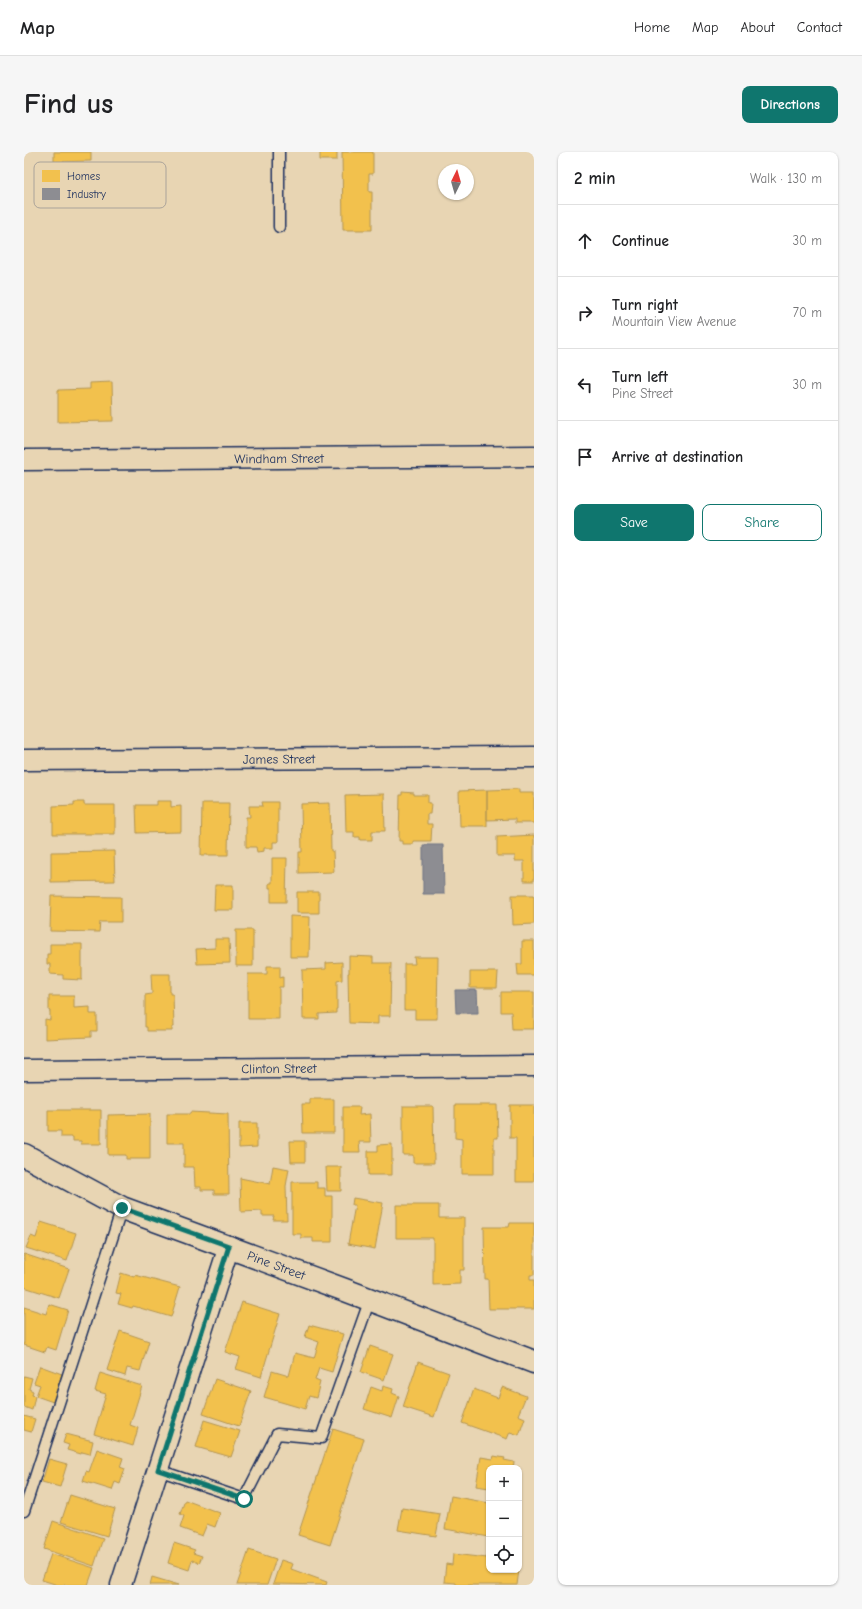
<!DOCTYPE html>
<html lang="en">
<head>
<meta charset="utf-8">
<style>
	body { margin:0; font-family:"Comic Neue",sans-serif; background:#f6f6f6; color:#202124 }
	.controls { position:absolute; right:12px; bottom:12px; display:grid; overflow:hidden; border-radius:8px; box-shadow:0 1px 3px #0004 }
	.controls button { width:36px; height:36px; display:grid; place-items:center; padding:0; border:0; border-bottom:1px solid #e0e0e0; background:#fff; color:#202124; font:20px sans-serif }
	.compass { position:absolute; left:414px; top:12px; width:36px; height:36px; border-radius:50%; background:#fff; box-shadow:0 1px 3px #0004; rotate:5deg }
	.stop { position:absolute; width:12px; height:12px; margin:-9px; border:3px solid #0f766e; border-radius:50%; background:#fff }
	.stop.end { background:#0f766e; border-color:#fff; box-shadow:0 1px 4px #0008 }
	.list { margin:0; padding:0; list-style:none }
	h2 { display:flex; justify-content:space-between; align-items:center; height:52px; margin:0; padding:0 16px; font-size:17px }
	h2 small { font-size:13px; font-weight:400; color:#757577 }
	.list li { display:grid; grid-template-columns:26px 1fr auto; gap:12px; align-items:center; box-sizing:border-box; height:72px; padding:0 16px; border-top:1px solid #e0e0e0 }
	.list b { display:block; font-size:15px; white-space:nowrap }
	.list p { margin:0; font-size:13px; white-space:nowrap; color:#757577 }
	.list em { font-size:13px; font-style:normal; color:#757577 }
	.actions { display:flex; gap:8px; padding:12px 16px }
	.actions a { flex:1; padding:9px 0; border:1px solid #0f766e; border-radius:8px; text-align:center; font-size:14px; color:#0f766e }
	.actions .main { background:#0f766e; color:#fff }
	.icon { flex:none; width:22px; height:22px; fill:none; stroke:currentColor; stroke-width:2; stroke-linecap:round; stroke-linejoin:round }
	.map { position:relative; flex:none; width:510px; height:1433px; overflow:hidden; border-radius:8px }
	header { display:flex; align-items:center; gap:24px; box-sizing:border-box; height:56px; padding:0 20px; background:#fff; border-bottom:1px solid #e0e0e0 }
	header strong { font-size:19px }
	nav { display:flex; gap:22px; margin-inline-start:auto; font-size:14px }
	.intro { display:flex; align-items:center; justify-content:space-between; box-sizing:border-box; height:96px; padding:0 24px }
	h1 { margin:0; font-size:28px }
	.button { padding:10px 18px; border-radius:8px; background:#0f766e; color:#fff; font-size:14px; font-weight:700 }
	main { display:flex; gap:24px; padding:0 24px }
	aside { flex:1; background:#fff; border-radius:8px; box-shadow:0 1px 3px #0004 }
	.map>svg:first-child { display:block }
	.homes { fill:#f2c14e; stroke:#b29553 }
	.industry { fill:#8d8d92; stroke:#6b7182 }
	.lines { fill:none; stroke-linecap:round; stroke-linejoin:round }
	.lane-casing { stroke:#1b2f5e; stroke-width:13 }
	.street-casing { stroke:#1b2f5e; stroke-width:23 }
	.secondary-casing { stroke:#1b2f5e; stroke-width:25 }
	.lane { stroke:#e8d5b3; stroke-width:10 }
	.street { stroke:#e8d5b3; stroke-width:20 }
	.secondary { stroke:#e8d5b3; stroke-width:22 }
	.route { stroke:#0f766e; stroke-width:5 }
	.labels { text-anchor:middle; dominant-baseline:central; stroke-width:4; stroke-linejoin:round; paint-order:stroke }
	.street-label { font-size:13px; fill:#1b2f5e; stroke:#e8d5b3 }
	.key { fill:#e8d5b3; stroke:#aaa39a; stroke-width:1 }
	.key-label { font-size:11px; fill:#1b2f5e }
</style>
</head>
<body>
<header>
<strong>Map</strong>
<nav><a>Home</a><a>Map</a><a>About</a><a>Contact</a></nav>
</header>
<div class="intro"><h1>Find us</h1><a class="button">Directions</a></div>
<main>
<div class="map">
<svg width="510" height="1433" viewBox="0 0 510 1433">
	<rect width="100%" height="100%" fill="#e8d5b3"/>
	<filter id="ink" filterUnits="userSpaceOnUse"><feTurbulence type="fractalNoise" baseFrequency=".025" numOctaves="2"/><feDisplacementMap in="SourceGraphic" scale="8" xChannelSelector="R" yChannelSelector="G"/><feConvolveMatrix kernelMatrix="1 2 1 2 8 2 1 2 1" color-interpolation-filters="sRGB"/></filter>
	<g filter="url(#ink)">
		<path class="homes" d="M30,0h37v9l-37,1z
			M296,0h17v8h-17z
			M318,0h31v22h-4v18h3v38h-29z
			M88,230l1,39 -55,1v-32l32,-1v-6z
			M495,637v4h15v30h-19v-4l-28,1v-30z
			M463,638v36h-27l-1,-35z
			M378,640l12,1v2h14v8h3l-1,11h-3v10h5l-1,17h-18v3h-11v-3h-3l1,-46h2z
			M360,642l1,37h-13v9h-12v-3h-6v-5h-8l-1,-37z
			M133,649h14v6l10,-1v26l-44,1 -1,-28h21z
			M50,650h10v3h31v29h-62v-28l21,-1z
			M238,650h16v40h-5v6h-9v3l-7,1 -1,-5h-10v-30h4l-1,-11h14z
			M178,651h27l-1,52h-27z
			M306,651l1,48h2l1,21 -35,1v-21h3l-1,-48z
			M510,683v46h-10v-20h-9v-5h-18v-19z
			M90,699l1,30 -64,1v-30z
			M248,706h15l-1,44h-15v-14h-2v-5h3z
			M191,733h18v25h-19z
			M273,740h22v21h-22z
			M488,743h22v29l-21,1z
			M27,744l70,1v25h-21l-1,10 -49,-1z
			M266,764l20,1 -1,40h-19z
			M212,778h17v36h-17z
			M191,787h14l1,24 -33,1 -1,-15 19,-1z
			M498,789h12v34h-16l-1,-11h5z
			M26,792h32v36l-19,-1v-4l-13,-1v-10h-3v-10h3z
			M325,804l24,1v6h18l-1,53h-12v8l-29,-1 -1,-50h1z
			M390,805h24l-1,62h-22v-9h-11v-46h11z
			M318,810v18l-5,1v28h-1v4l-17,1v5h-16l-1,-49 24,-1v-6z
			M243,814h13v12l3,-1v10h-4v32h-31v-45h19z
			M446,820h28l-1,16h-27z
			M127,822h19v20h3l1,33h-2v4h-25v-4h-2v-32l7,-1z
			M477,840h33v37h-22l-1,-17h-10z
			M25,844h25v12l16,-1v7h7v17h-6v6l-46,2v-20l5,1v-9h-1z
			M286,947h24v34h-31l-1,-29h8z
			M431,953h42l1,33h-4v36h-32v-35l-7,-1z
			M486,953h24v77h-18v-44h-6z
			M379,954h30l1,57h-21v-8h-10z
			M319,955h17l-1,8 11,-1 1,28h-12l1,10h-17z
			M24,958h53v34h-20v-3h-8v-4h-12v-6h-13z
			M166,960l38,2 1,80h-15v-4h-13v-3h-6l-1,-20h-10v-24h-17v-29h23z
			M126,962v45h-24v-4h-18v-40z
			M215,971h18v24l-18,1z
			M266,989h15v21h-14z
			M368,992v31h-24v-24h10v-6z
			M249,1014l16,3 -3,17 1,34h-14l1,-4h-12v-5l-21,1 -1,-34 30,6z
			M302,1015h15v24h-14z
			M268,1030h25v6h8v8h7v46h-19v-4h-12v-4h-9z
			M329,1046l30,5 -8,46 -27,-5 7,-39h-3z
			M372,1053h43v13h25v52h-4v14l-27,1v-47h-37z
			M17,1070l35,11 -9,28 -41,-13 5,-12 5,2z
			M486,1071h24v52h-4v5h4v29h-45l-1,-30h-3l-1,-52h25z
			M0,1102l45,15 -10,29 -35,-11z
			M97,1121l13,4 1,-2 45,12 -9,30 -38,-11 -1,2 -14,-4 3,-10 -5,-1z
			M218,1150l38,12 -19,63 -25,-8 4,-12 -15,-5z
			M25,1152l19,6 -12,40 -9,-3 -2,5 -21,-7v-38l22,7z
			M285,1173l34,9 -11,38 -13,-4 -4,12 5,2 -4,16 -7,-2 -4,13 -41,-12 8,-26 17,5 6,-23 19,5 5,-16 -14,-5z
			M96,1179l29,10 -9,30 -13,-3 -2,8 -18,-6z
			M346,1194l23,8 -9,26 -23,-8z
			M394,1210l31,11 -15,44 -31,-10z
			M16,1214l22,8 -9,28 -17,-6 4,-11 -6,-2z
			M76,1221l42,13 -12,39 8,3 -5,18 -39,-12 12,-40 -11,-3z
			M0,1224l8,2 -3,11 4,2 -1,4 3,1 -3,14 -8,-3z
			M191,1227l36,12 -12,35 -36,-12z
			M359,1234l10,3 -1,4 7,3 -7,22 -28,-9 7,-22 11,4z
			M478,1235l24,9 -8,19 7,3 -6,17 -9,-3 -3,7 -45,-16 12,-34 24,9z
			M0,1264l11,3 -4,13 -7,-2z
			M180,1268l36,11 -9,26 -35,-10z
			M309,1277l31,10 -34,106 -32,-10z
			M42,1282l27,7 -3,13 -8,-2 -1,2 -14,-4 2,-5 -6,-2z
			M73,1297l26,9 -3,9 5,2 -5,15 -5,-2 -3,8 -29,-9 3,-10 3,1z
			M470,1304l11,2 -1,2 10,2 -1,6h-24v20l-13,-2 5,-29 12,2z
			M25,1307l18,5 -7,23 -18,-5z
			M46,1343l45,14 -8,27 -46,-14z
			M427,1344l38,7v34l-44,-8z
			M161,1348l35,13 -5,14 -8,-3 -5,12 -22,-8 4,-12 -4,-2z
			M378,1356l38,6 -4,22 -38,-6z
			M29,1369l50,17 -9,28 -50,-17z
			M150,1391l21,7 -2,3 9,3 -3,7 -7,-3 -3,10 -21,-7z
			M225,1398l27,9 -9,26h-30z
			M27,1402l43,14 -6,17h-30l-16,-5z
			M429,1402l34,4v-3h2v15h30l-2,15h-61v-2l-12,-1 2,-18 6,1z
			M257,1408l12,4 -2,5 36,13 -1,3 -53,-1z
			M128,1425l27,8h-29z"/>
		<path class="industry" d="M399,693h20l1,49h-21z
			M431,838h22l1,23h-22z"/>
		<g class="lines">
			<defs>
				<path id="lane" d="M255,0v75
					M134,1318l86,29 33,-65 44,4 49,-139
					M0,1359l98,-303"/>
				<g id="street">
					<path id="s1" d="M0,308l510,-4"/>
					<path id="s2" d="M0,608l510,-3"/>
					<path id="s3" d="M0,918l510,-4"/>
					<path d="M97,1433l108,-339"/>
				</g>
				<g id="secondary">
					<path id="s4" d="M0,1003l98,53 223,82 189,72"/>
				</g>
			</defs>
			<use href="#lane" class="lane-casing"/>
			<use href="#street" class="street-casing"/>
			<use href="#secondary" class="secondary-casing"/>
			<use href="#lane" class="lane"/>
			<use href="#street" class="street"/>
			<use href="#secondary" class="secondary"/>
		</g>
	</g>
	<g class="lines" filter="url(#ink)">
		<path class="route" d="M98,1056l107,38 -71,224 86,29"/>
	</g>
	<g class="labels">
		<g class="street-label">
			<text stroke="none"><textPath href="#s1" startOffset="255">Windham Street</textPath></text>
			<text stroke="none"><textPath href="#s2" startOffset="255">James Street</textPath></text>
			<text stroke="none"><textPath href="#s3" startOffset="255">Clinton Street</textPath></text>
			<text stroke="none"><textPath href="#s4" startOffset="276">Pine Street</textPath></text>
		</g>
	</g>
	<rect x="10" y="10" width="132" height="46" rx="6" class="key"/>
	<rect x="18" y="18" width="18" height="12" fill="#f2c14e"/>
	<rect x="18" y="36" width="18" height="12" fill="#8d8d92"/>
	<g class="key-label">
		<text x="43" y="28">Homes</text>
		<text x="43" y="46">Industry</text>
	</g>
</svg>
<div class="controls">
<button>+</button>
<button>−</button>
<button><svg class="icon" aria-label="locate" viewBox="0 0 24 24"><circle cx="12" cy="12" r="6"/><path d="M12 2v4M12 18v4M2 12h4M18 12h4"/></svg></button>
</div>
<svg class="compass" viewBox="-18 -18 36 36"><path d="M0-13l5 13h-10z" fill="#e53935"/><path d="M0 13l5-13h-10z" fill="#757577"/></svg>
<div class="stop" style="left:220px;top:1347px"></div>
<div class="stop end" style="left:98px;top:1056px"></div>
</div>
<aside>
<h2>2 min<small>Walk · 130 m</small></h2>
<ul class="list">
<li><svg class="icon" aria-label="ahead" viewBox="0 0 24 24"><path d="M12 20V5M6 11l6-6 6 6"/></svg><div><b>Continue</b></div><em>30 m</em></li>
<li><svg class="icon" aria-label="right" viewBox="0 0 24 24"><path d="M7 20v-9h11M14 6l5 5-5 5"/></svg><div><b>Turn right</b><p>Mountain View Avenue</p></div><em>70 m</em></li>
<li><svg class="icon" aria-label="left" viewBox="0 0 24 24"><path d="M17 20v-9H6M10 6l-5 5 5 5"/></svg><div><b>Turn left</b><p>Pine Street</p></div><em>30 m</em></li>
<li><svg class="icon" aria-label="arrive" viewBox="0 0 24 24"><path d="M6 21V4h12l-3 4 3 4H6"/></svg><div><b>Arrive at destination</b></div></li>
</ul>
<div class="actions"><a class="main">Save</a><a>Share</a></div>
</aside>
</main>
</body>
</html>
